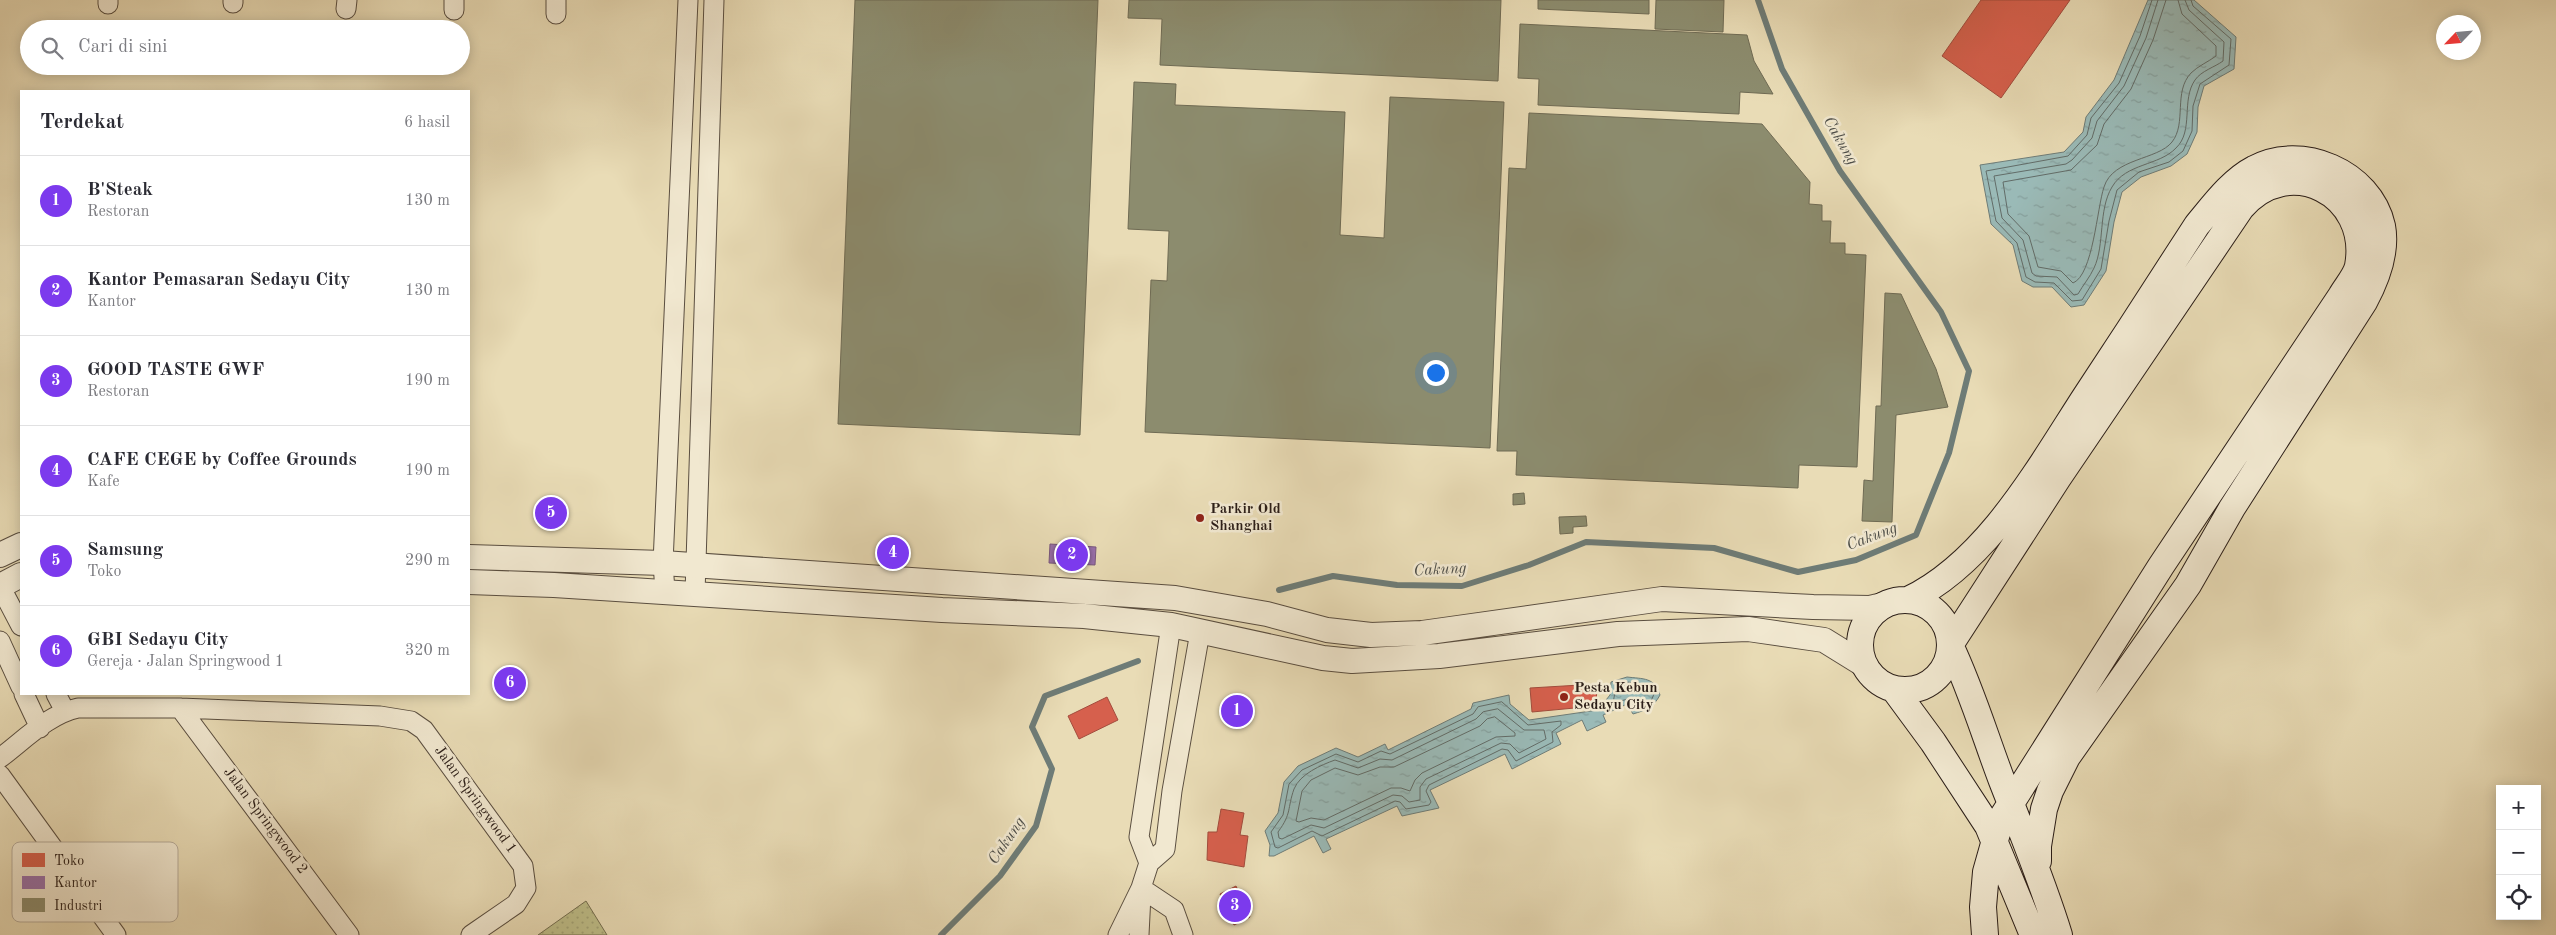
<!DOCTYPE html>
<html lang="id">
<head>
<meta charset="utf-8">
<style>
	body { margin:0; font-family:"Old Standard TT",serif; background:#f2f2f3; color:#2b2b33 }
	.controls { position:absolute; right:15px; bottom:15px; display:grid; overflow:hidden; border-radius:0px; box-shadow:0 2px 12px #0003 }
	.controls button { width:45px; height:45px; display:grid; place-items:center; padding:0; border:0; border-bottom:1px solid #e1e1e2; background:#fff; color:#2b2b33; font:25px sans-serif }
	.compass { position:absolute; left:2436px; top:15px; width:45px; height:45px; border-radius:50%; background:#fff; box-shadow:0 2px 12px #0003; rotate:244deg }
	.you { position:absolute; left:1435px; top:372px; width:18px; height:18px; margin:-12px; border:4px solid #fff; border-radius:50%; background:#1a73e8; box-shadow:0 0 0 8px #1a73e833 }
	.badge { display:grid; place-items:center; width:32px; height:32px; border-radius:50%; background:#7c3aed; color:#fff; font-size:16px; font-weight:700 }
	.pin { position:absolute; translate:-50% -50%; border:2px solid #fff; box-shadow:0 1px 5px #0006 }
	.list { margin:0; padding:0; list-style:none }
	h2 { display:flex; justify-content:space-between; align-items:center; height:65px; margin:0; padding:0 20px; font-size:21px }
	h2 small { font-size:16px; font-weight:400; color:#7c7c81 }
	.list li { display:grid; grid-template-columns:32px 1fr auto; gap:15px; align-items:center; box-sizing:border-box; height:90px; padding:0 20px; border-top:1px solid #e1e1e2 }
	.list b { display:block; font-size:19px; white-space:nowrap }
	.list p { margin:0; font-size:16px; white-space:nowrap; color:#7c7c81 }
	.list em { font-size:16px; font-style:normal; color:#7c7c81 }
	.icon { flex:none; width:28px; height:28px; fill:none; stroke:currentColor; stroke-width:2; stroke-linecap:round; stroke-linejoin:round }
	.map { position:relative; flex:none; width:2556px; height:935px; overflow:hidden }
	.search { position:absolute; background:#fff; box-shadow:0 2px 12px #0003; left:20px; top:20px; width:450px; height:55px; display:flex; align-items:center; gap:12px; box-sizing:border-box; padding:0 18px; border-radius:28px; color:#7c7c81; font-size:19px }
	.panel { position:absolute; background:#fff; box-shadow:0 2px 12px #0003; left:20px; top:90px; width:450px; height:605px; border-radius:0px }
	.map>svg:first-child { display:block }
	.park { fill:url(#park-dots); stroke:#746e50 }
	.water { fill:url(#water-ripples); stroke:#6e7c77 }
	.shops { fill:#d6604d; stroke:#a34c3d }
	.offices { fill:#9970ab; stroke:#78577f }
	.industry { fill:#8c8c6e; stroke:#6f6b54 }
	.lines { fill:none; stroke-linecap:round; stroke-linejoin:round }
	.shore { stroke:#626c68; stroke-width:1 }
	.stream { stroke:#6e7c77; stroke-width:6 }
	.minor-casing { stroke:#5a4e40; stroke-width:21 }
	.tertiary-casing { stroke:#5a4e40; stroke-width:26 }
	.secondary-casing { stroke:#2b1e18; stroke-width:28 }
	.minor { stroke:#f1e8d0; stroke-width:19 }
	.tertiary { stroke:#f1e8d0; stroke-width:24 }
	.secondary { stroke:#f1e8d0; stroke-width:26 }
	.poi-dot { fill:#8f2418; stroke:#f1e8d0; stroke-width:2 }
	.labels { text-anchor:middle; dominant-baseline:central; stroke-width:5; stroke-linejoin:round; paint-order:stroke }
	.poi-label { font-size:15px; font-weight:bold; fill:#2b1e18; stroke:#f1e8d0; text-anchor:start }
	.street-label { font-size:15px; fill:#2b1e18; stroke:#f1e8d0 }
	.water-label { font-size:16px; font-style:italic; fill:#4c4d48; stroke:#f1e8d0 }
	.key { fill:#f1e8d0; stroke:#b6ab99; stroke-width:1 }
	.key-label { font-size:14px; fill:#2b1e18 }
</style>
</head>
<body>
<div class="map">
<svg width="2556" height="935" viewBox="0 0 2556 935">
	<defs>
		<pattern id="park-dots" width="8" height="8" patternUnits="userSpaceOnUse" patternTransform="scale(1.25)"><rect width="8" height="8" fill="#bebe89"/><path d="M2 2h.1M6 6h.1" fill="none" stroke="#a3a376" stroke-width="1.8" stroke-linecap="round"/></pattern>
		<pattern id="water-ripples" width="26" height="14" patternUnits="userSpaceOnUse" patternTransform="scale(1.25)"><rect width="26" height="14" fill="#9abab7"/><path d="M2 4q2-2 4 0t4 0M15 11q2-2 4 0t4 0" fill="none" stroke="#859f9d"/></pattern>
	</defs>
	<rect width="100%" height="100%" fill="#e9dcb6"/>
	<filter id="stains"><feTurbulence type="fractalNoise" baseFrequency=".004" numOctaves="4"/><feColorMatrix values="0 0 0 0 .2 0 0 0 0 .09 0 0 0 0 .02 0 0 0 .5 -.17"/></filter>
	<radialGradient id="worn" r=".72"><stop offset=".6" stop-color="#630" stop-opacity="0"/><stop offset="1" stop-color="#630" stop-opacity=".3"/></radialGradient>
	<path class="park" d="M586,901l21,34h-69z"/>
	<path class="water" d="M2148,0h46l42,37 -2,32 -30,17 -6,21 -1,25 -10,22 -16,12 -30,11 -19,15 -8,30 -8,49 -22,34 -13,2 -19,-20h-19l-11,-6 -9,-36 -22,-21 -11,-59 84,-13 19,-20 3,-15 28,-37z
		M1627,677c16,2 28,0 33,18 -7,13 -14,15 -27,19l-6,-10 -24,11 3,7 -19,9 -5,-11 -26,13 5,11 -49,25 -7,-15 -75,36 9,18 -37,8 -5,-10 -71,33 5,10 -8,4 -9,-17 -40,20h-5l1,-11 -5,-14 13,-18 6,-31 14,-16 38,-18 22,9 27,-13 3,6 83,-41 2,-6 36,-8 1,9 19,16 69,-10 12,-15 1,-13z"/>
	<path class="shops" d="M1981,0h89l-69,98 -59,-42z
		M1597,684l-1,22 -64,6 -2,-24z
		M1107,697l11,23 -39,19 -11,-23z
		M1221,809l23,4 -4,22 8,1 -4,31 -37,-7 1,-28h9z
		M1236,886l14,31 -16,8 -14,-31z"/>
	<path class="offices" d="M1050,544l46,3 -1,18 -46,-2z"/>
	<path class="industry" d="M855,0h243l-18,435 -242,-11z
		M1129,0h372l-3,81 -338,-16 2,-46 -34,-1z
		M1538,0h111v14l-111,-5z
		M1656,0h68l-1,32 -68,-3z
		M1520,24l227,11 7,26 19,33 -33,-2 -1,22 -201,-9 1,-26 -21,-1z
		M1134,82l42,2 -1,21 170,7 -5,123 44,3 6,-141 114,5 -14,346 -345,-16 6,-152 16,1 2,-50 -41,-2z
		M1529,113l233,11 48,58 -1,22 13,1v16h9l-1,22h15v11l21,1 -9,212 -58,-2 -1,23 -282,-13 1,-24h-20l12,-283 17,1z
		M1885,293l16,1 35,75 12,38 -52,8 -4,107 -30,-1 2,-41 9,1 3,-75h5z
		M1524,493l1,11 -12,1v-11z
		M1586,516l1,10 -14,1v6l-13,1 -1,-17z"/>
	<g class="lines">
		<path class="shore" d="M2152,0l-12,36 -21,47 -28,35 -4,17 -19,21 -82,15 10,50 21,22 9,34 9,5 19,1 18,18 10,-1 19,-31 8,-48 8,-31 22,-18 30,-10 14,-11 9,-20 1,-25 7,-22 29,-19 2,-26 -38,-33 -2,-6
			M2158,0l-12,38 -22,48 -27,35 -5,17 -20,22 -6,4 -72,12 8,42 21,22 9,33 4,3 21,1 17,18 4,-1c5,-9 12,-17 16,-26 11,-23 4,-58 18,-81 14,-24 47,-21 64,-39 18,-17 5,-48 19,-68 6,-9 20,-13 28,-19l1,-19 -35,-32 -4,-10
			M2166,0l-13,40 -22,49 -27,35 -7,21 -26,25 -68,12 5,32 21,22 9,31 23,4 12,12c20,-8 24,-75 31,-96 9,-29 54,-27 68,-45 15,-19 1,-50 19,-69 7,-7 17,-11 25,-17v-10l-34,-32 -4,-14
			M1627,682l21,3 6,9 -3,7 -14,6 -9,-8 -15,4 3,-16z
			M1502,702l26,23 33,-4v4l-9,7 1,10 -37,19 -8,-11 -6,-1 -73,36 -3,6 5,11 -2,3 -23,4 -6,-7 -5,-1 -73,35 -10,-5 -34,17 -3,-1 -4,-15 12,-17 6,-31 13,-14 34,-16 22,8 23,-11 9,3 83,-40 5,-7z
			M1498,709l26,21h20l2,9 -27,14 -9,-9 -9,-1 -75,36 -6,8v13l-11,2 -7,-6 -9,-1 -69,33 -13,-3 -29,14 -3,-1 -1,-6c14,-19 9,-23 16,-43 6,-15 27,-24 41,-29l23,8 22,-9 12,1 84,-41 7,-7z
			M1495,717l20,16v3l-19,1 -74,36 -7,7 -5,11 -9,-3h-10l-67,32 -13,-2 -12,4 -3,-1 6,-30 9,-11 24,-12 23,7 22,-8h14l86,-41 7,-7z"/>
		<path class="stream" d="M1279,590l54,-14 64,9 65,1 67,-21 57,-23 128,6 84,24 58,-12 60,-25 33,-82 20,-82 -28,-59 -101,-141 -58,-102 -24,-69
			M941,935l59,-59 36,-50 16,-57 -20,-42 13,-31 93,-35"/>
		<defs>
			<path id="minor" d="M233,3v-3
				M108,4v-4
				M346,9l1,-9
				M454,10v-10
				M556,14v-14
				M0,586l21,40
				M665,591l-2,-28 25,-563
				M695,593l19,-593
				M0,641l21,46
				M24,694l16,34
				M56,694l9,17
				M180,708l169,227
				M0,758c24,-18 49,-44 78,-50h102l200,8 31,5 13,9 99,136 3,22 -10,16 -45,31
				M0,775l116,160
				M1149,863l-10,-26 32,-212
				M1141,888l33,22 9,25
				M1118,935l23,-47 8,-25 16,-14 7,-58 28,-159
				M1139,935l2,-40"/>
			<path id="tertiary" d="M0,555l21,-10
				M469,557l194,6 512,35 92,16 60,16 44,5 51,-2 240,-34 151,8 57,1 17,-4
				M469,582l85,3 388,25 142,6 87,9 152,33 29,3 87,-5 179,-22 130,-5 76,11 42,26
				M0,586l21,-11"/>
			<path id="secondary" d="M1908,600c80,-38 132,-134 179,-206 37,-56 74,-113 110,-169 16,-19 34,-44 57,-56 47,-26 116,3 128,57 5,26 -6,54 -18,76l-132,206 -44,77 -121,172 -17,34 -6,18 -6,37v15
				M1860 645a45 45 0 1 1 90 0a45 45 0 1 1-90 0Z
				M1894,689l39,53 55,84 45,109
				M1985,935l-2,-28 3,-35 15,-53 160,-253 180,-270c5,-9 15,-20 17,-30 13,-73 -70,-114 -117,-58l-183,270 -108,167c21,44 35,91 52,136 20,51 41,102 57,154"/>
		</defs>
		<use href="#minor" class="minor-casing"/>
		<use href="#tertiary" class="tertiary-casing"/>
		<use href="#secondary" class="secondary-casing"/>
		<use href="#minor" class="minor"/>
		<use href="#tertiary" class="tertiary"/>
		<use href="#secondary" class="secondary"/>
	</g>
	<g class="poi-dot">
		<circle cx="1200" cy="518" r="5"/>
		<circle cx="1564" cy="697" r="5"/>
	</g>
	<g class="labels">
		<g class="poi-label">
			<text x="1210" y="509">Parkir Old<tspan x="1210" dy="17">Shanghai</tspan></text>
			<text x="1574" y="688">Pesta Kebun<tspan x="1574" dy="17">Sedayu City</tspan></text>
		</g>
		<g class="street-label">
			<text transform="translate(475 800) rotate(54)">Jalan Springwood 1</text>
			<text transform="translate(265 821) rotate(53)">Jalan Springwood 2</text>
		</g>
		<g class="water-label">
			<text transform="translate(1840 141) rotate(60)">Cakung</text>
			<text transform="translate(1872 537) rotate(-21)">Cakung</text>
			<text transform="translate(1440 570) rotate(-3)">Cakung</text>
			<text transform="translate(1007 841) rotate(-56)">Cakung</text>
		</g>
	</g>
	<rect x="12" y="842" width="166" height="80" rx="8" class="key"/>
	<rect x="22" y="853" width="23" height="14" fill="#d6604d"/>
	<rect x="22" y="876" width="23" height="13" fill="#9970ab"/>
	<rect x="22" y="898" width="23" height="14" fill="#8c8c6e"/>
	<g class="key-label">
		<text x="54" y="865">Toko</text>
		<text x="54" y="887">Kantor</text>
		<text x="54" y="910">Industri</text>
	</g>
	<rect width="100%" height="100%" filter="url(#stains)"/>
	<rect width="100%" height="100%" fill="url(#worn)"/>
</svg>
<div class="controls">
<button>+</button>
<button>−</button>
<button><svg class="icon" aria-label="locate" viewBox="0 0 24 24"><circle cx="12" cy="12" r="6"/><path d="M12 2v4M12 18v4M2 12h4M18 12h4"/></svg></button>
</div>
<svg class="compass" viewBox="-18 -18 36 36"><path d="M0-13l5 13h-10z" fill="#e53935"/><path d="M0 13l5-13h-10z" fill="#7c7c81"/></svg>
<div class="you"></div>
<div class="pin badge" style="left:1237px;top:711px">1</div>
<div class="pin badge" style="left:1072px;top:555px">2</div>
<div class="pin badge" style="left:1235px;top:906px">3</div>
<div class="pin badge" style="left:893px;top:553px">4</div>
<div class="pin badge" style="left:551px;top:513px">5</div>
<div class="pin badge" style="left:510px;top:683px">6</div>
<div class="search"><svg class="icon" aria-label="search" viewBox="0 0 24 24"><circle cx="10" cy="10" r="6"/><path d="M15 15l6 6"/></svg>Cari di sini</div>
<section class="panel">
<h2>Terdekat<small>6 hasil</small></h2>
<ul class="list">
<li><span class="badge">1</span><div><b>B'Steak</b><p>Restoran</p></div><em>130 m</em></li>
<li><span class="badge">2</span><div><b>Kantor Pemasaran Sedayu City</b><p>Kantor</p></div><em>130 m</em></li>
<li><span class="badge">3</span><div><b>GOOD TASTE GWF</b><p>Restoran</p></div><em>190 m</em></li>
<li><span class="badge">4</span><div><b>CAFE CEGE by Coffee Grounds</b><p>Kafe</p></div><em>190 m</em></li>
<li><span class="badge">5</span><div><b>Samsung</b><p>Toko</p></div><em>290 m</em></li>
<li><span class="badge">6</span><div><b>GBI Sedayu City</b><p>Gereja · Jalan Springwood 1</p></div><em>320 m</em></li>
</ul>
</section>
</div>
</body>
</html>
